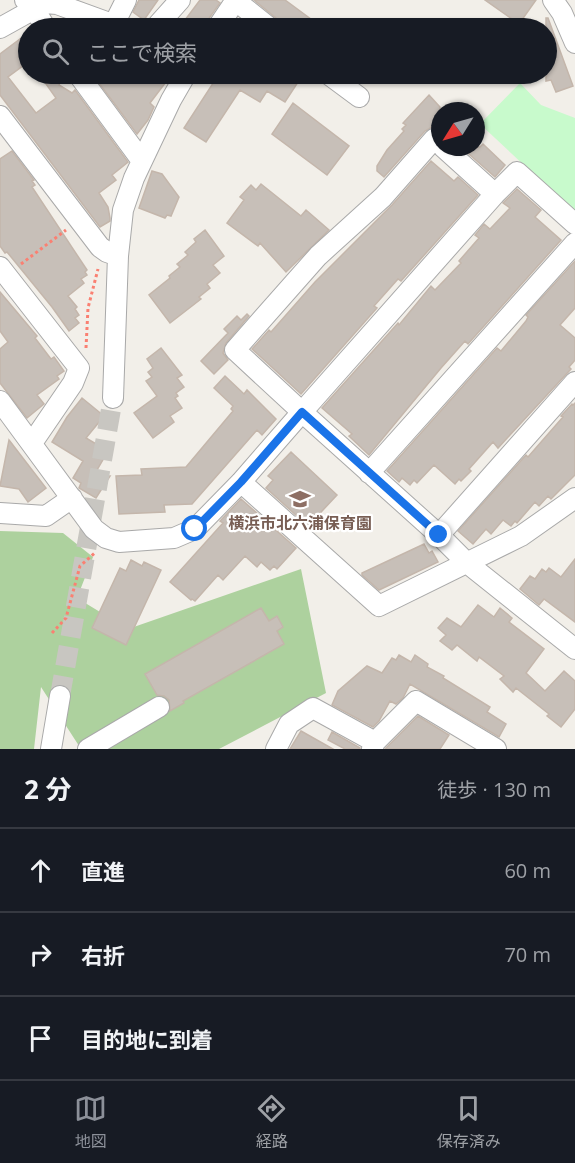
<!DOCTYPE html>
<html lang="ja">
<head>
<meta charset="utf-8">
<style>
	body { margin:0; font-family:"Open Sans","Noto Sans JP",sans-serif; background:#242831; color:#f1f3f6 }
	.compass { position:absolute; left:431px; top:102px; width:54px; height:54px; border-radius:50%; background:#171b24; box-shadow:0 2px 4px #0004; rotate:233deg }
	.stop { position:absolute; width:18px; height:18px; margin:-14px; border:4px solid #1a73e8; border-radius:50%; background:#fff }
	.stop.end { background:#1a73e8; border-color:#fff; box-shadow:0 2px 6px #0008 }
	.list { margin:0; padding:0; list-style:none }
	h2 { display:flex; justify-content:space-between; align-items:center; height:78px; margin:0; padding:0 24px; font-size:26px }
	h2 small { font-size:20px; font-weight:400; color:#9ea1a6 }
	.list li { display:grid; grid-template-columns:39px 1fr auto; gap:18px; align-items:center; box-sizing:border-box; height:84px; padding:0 24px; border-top:2px solid #363941 }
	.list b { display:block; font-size:22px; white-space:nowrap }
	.list em { font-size:20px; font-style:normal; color:#9ea1a6 }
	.icon { flex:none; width:33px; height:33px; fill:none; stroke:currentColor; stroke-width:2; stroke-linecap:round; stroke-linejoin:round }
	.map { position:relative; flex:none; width:575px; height:749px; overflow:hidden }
	.search { position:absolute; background:#171b24; box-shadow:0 2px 4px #0004; left:18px; right:18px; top:18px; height:66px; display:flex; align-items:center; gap:15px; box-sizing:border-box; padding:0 21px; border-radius:33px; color:#9ea1a6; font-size:22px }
	.sheet { height:330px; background:#171b24 }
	nav { display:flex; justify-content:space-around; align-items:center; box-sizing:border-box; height:84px; border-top:2px solid #363941; background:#171b24; font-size:16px; color:#9ea1a6 }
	nav a { display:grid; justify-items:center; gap:3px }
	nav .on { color:#8c9099 }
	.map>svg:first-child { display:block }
	.forest { fill:#add19e }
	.park { fill:#c8facc }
	.building { fill:#c7bfb8; stroke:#c4b6ab; stroke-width:1.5 }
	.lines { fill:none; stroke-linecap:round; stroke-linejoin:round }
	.minor-tunnel { stroke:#c8c6c1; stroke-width:20; stroke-dasharray:20 10; stroke-linecap:butt }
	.minor-casing { stroke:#a9a9a9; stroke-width:22 }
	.path { stroke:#fa8072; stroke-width:3; stroke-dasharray:3 3; stroke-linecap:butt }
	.minor { stroke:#fff; stroke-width:20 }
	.route { stroke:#1a73e8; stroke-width:8 }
	.labels { text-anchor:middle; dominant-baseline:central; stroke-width:4.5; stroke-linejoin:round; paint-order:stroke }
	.education-label { font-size:16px; font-weight:bold; fill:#785e54; stroke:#fff }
</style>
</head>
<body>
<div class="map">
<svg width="575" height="749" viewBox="0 0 575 749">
	<rect width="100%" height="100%" fill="#f2efe9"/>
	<path class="forest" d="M0,531l63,2 30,24 -16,41 51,31 173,-60 25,124 -107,56h-138l-40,-62 -7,62h-34z"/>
	<path class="park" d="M520,83l21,22 34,13v95l-95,-89z"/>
	<path class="building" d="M139,0h19l-14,20 -11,-8z
		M200,0h16l4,3 -13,18 -2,7h-26z
		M254,0h31l38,28h-41l-5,-9z
		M485,0h51l-17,24z
		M546,18h2l25,68 -17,6 -5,-12 -5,1z
		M28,33v29l-20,15 28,36 20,-15 -17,-24h26l-6,11 13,8 3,-3 53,72 -16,13 4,5 -17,13 9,14 2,11v3l-10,6 -100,-132v-41z
		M95,74h77l-22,29 4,4 -6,13 -11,14 -44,-59z
		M219,74h72l9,5 -15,23 -18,-11 -7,11 -20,-12 -34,52 -22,-14z
		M429,95l11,12v12l-8,8 -7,4 -41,46 -7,-6v-5l10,-16 17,-19 -2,-2 4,-4 -3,-2z
		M293,103l56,43 -22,29 -55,-41z
		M483,144l22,21 -10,12 -34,-30h19z
		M12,151l22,29 -2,1 3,4 -3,2 55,83 -2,2 2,3 -6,4 3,4 -16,13 9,11 -2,2 4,6 -4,3 4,5 -10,8 -17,-24 -45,-55 -2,1 -5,-7v-87z
		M431,161l23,20 4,-4 20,18 -77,86 -3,-2 -24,27 3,2 -76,86 -49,-45 17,-19 2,2 44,-50 77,-77z
		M152,171l10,3 17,23 -8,19 -4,-1 -2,3 -26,-10z
		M261,184l40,32 5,-6 23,20 -43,42 -26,-29 -2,3 -31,-23 17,-23 -4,-3 11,-12 5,5z
		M517,189l24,21 -6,7 26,23 -93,104 -3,-3 -24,27 -72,87 -20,-19 3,-2 -30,-26 76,-85 1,2 32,-39 4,4 26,-27 -2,-2 20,-23 -4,-3 9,-11 6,5 20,-21 -7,-5z
		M205,230l19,26 -11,9 7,8 -13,11 3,4 -11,9 2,2 -31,24 -21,-28 21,-17 -1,-2 11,-9 -3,-3 11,-9 -3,-3 11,-10 -2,-3z
		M575,261v47l-15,17 15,13v22l-6,7 2,2 -73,79 -5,-6 -24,27 2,2 -10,10 -2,-2 -4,5 -21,-19 -17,18 -3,-3 -4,5 -8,-7 -3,4 -12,-11 110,-123 4,3 25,-30 2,-4 -2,-2z
		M0,292l37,44 -2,2 16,21 3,-2 10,14 -7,5 2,3 -22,16 7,9 -17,14 -27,-35v-34l8,-7 -8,-11z
		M247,314l2,2 -23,27 -3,10 5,7 -14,14 -13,-13 27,-28 -4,-4 13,-13 4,4z
		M161,348l21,27 -5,3 7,9 -8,6 2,3 -3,2 7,10 -12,8 4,6 -21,16 -19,-25 23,-17 -11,-15 6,-4 -4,-5 5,-4 -6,-9z
		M225,376l19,18 3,-4 29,29 -14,16 -5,-5 -65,74 -28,1 1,7 -46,2 -3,-38 26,-1 -1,-6 45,-2 47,-56 -2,-2 2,-3 -19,-18z
		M82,398l22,18 -18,22 22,13 -15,26 17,-1 -14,22 -17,-10 2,-5 -8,-5 10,-17 -31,-19 15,-25z
		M575,403v72l-24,24 -3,-3 -9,10 -4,-4 -18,21 -2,-2 -4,5 -8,-6 -12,14 -5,-5 -13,15 -15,-13 68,-76 2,2 35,-40 -2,-1 11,-12 1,1z
		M9,440l37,48 -18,14 -9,-13 -19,-3z
		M291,452l46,43 -29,31 -42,-38 7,-8 -5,-4z
		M241,499l55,49 -19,21 -3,-3 -4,4 -9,-8 -4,5 -12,-11 -22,24 -5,-5 -23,26 -3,-2 -1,1 -21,-18 53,-59 -3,-2z
		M424,544l5,9 3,-2 6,11 -59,28 -17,-15v-2z
		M575,559v63l-31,-23 -5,6 -19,-16 10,-13 5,3 7,-10 4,3 3,-4 12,9z
		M131,560l11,6 2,-4 17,8 -35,75 -34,-17 28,-60 6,3z
		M478,605l16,12 6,-9 12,10 -3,4 35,27 -18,24 19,18 19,-20 11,10v28l-14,18 -14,-11 2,-2 -33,-26 -3,4 -13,-13 4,-3 -25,-19 -2,4 -20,-16 -5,5 -12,-9 6,-6 -8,-7 9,-10 14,9z
		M261,608l8,13 8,-5 6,11 -6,4 7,13 -101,57 1,2 -14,8 -1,-11 -5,-4 -7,-1 -12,-21z
		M399,655l12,7 4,-7 13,9 -1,3 17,9 -1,2 47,29 -3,5 19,12 -7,13 -89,-53 -7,14 -7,6 -6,-3 -11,20 -6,6 -41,-22 6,-14 29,-25 15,7 10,-15 4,2z
		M418,716l31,19 -9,14h-55z
		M301,731l32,18h-43z
		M332,732l28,16v1h-15l-17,-9z"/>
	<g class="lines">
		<path class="minor-tunnel" d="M60,696l53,-298"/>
		<defs>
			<path id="minor" d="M25,0l9,9 12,19
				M553,0l9,13 13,30
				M236,1l34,27
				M114,24l12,-24
				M0,28l45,-25 12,1 66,24
				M155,28l25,-28
				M217,28l19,-28
				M78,74l64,87
				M328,74l31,23
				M0,116l100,131 7,5 11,4
				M440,144l-6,-5 -51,58 -65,59 -83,94 67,62 193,-218 22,-22 58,52
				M443,147l52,47
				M0,267l79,101 -6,15 -41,60
				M113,398l5,-142 5,-46 11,-32 37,-78 15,-26
				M0,401l94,128 12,9 13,4 55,-4 21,-9 46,-47 61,-70 137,123 28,28 108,86
				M369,473l206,-230
				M241,482l138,124 142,-70 54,-38
				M0,513l46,3 26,-18
				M439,535l136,-153
				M51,749l9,-53
				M88,749l71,-42
				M276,749l13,-25 24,-16 62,34
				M372,749l3,-7 41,-41 80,48"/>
		</defs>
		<use href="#minor" class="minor-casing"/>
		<path class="path" d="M21,264l45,-34
			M86,348l2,-40 10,-39
			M52,633l14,-15 14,-52 16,-14"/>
		<use href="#minor" class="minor"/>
	</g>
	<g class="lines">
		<path class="route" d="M195,529l46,-47 61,-70 137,123"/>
	</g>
	<defs>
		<symbol id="school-bare" viewBox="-9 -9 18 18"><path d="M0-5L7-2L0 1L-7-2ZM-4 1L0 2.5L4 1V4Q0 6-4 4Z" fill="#8d6e63" stroke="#fff" stroke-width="2.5" paint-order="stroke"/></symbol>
	</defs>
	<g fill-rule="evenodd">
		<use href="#school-bare" x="285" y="484" width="30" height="30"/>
	</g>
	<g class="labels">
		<g class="education-label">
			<text x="300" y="523">横浜市北六浦保育園</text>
		</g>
	</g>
</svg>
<svg class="compass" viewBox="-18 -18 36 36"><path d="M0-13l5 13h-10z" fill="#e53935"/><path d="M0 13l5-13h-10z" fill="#9ea1a6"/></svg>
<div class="stop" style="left:195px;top:529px"></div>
<div class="stop end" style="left:439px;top:535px"></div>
<div class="search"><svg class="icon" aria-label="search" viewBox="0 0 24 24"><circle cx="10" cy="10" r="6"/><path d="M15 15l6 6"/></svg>ここで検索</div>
</div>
<section class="sheet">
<h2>2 分<small>徒歩 · 130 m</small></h2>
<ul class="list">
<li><svg class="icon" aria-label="ahead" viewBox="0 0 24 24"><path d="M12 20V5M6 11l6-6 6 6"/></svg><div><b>直進</b></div><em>60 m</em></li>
<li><svg class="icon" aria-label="right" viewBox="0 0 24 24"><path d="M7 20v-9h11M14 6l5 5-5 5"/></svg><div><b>右折</b></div><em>70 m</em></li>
<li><svg class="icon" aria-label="arrive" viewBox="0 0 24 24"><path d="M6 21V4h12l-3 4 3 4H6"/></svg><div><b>目的地に到着</b></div></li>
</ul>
</section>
<nav>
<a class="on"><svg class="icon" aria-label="map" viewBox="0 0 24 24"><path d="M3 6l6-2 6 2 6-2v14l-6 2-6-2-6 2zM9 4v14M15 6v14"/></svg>地図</a>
<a><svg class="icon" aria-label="directions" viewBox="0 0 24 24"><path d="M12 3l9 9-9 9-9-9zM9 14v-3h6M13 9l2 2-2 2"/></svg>経路</a>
<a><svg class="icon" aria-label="saved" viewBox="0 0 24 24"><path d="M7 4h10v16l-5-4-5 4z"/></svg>保存済み</a>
</nav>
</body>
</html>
